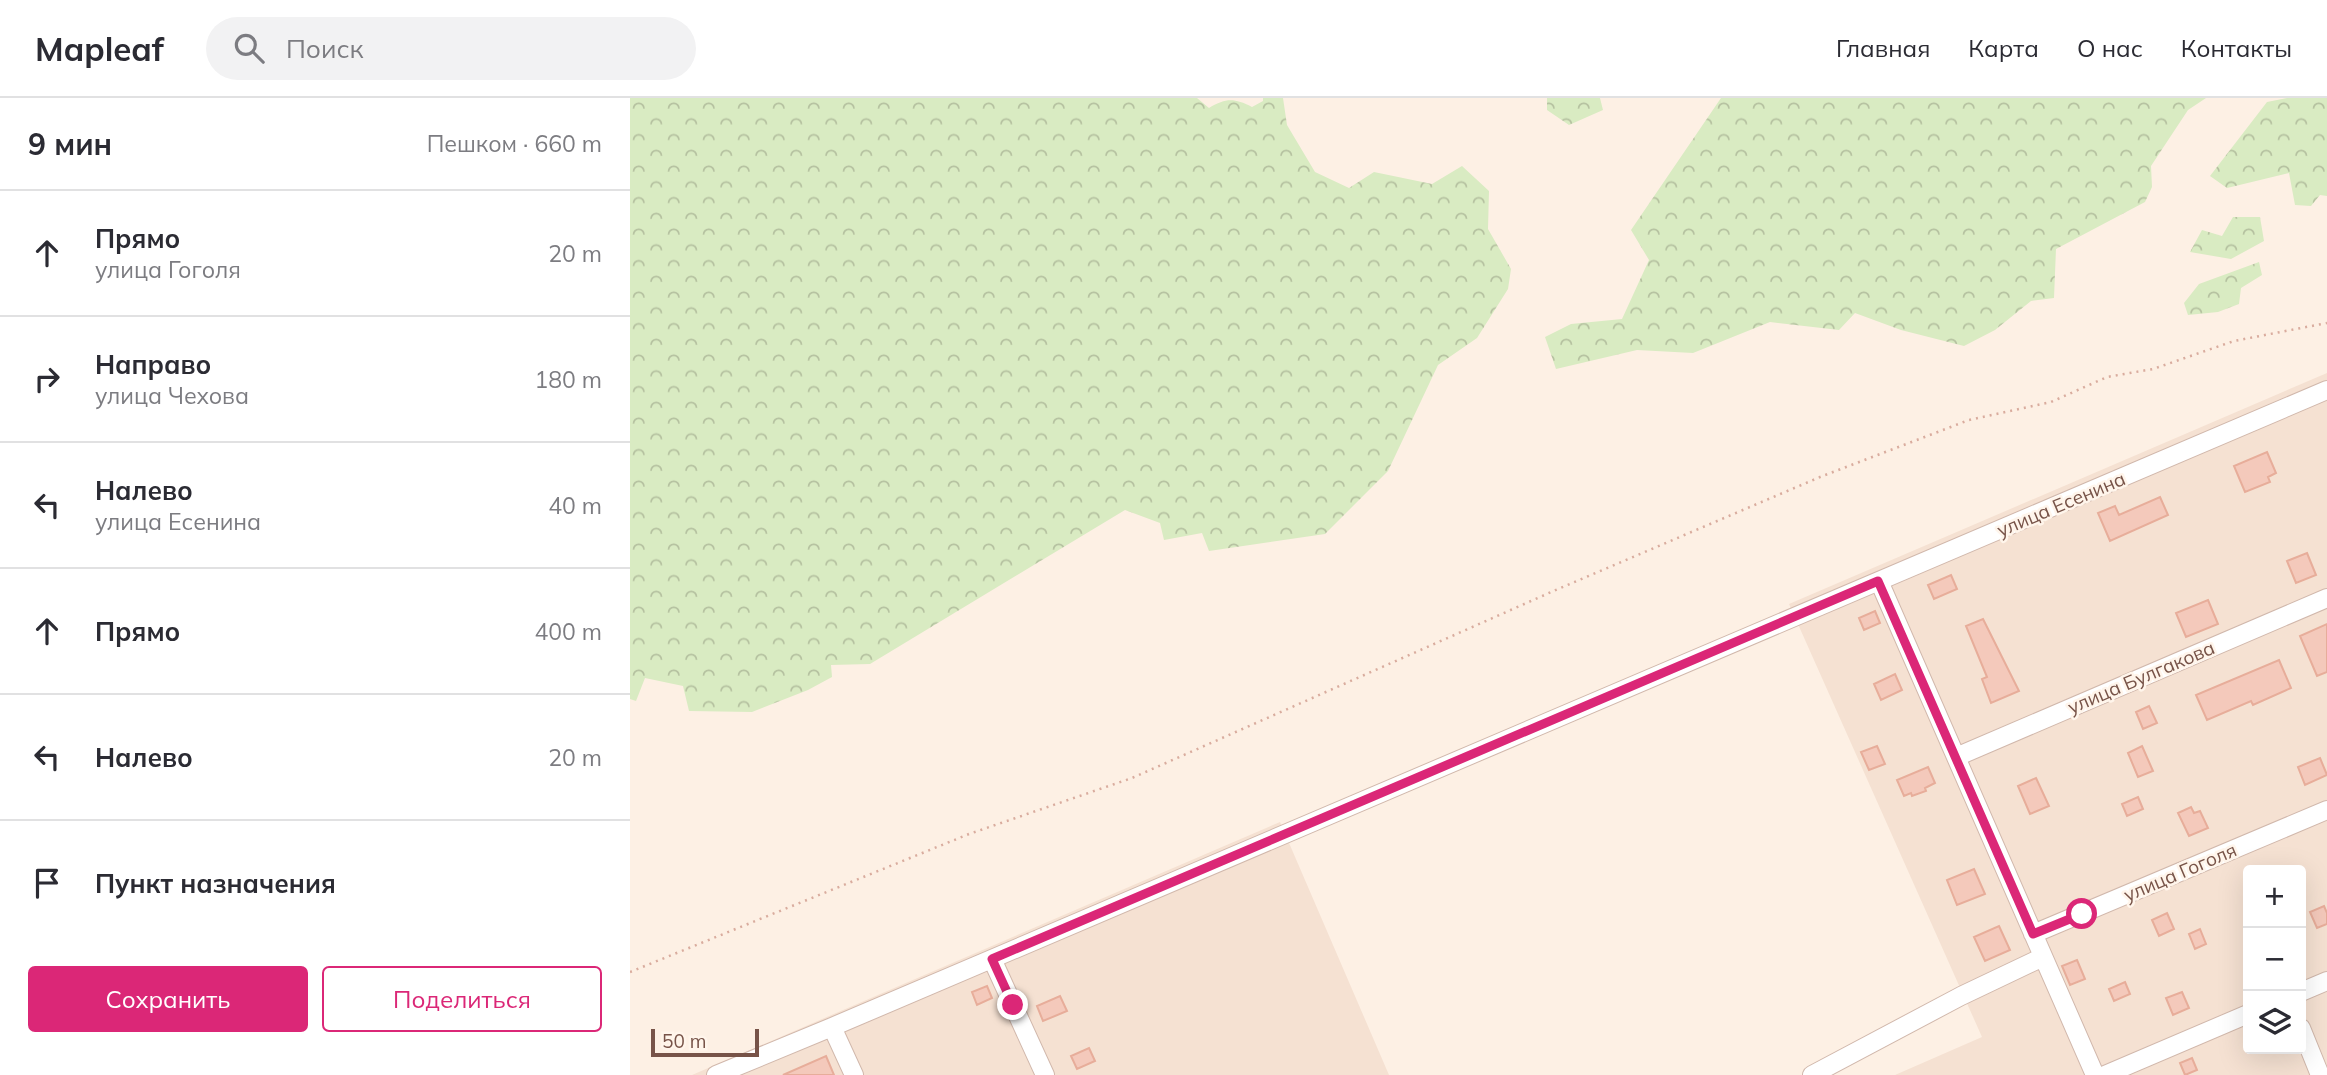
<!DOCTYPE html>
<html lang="ru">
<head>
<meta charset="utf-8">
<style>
	body { margin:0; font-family:Mulish,sans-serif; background:#f2f2f3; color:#2b2b33 }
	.controls { position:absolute; right:21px; bottom:21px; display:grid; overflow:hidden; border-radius:7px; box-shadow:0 7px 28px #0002 }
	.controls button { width:63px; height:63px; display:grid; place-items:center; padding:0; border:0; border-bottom:2px solid #e1e1e2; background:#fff; color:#2b2b33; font:35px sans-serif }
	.scale { position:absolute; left:21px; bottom:18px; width:108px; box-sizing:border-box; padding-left:7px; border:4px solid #775348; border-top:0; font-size:19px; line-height:24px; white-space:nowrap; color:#775348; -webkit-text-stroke:5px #fff5eb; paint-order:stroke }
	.stop { position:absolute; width:21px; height:21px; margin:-16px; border:5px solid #db2777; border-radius:50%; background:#fff }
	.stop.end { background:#db2777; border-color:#fff; box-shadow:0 2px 7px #0008 }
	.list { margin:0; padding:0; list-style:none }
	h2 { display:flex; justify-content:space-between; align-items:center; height:91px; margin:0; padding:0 28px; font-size:30px }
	h2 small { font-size:23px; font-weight:400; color:#7c7c81 }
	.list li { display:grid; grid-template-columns:46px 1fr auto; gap:21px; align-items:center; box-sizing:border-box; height:126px; padding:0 28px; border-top:2px solid #e1e1e2 }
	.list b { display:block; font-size:26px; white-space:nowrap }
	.list p { margin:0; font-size:23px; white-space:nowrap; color:#7c7c81 }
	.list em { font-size:23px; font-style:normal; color:#7c7c81 }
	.actions { display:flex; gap:14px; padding:21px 28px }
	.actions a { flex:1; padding:16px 0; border:2px solid #db2777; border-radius:7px; text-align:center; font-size:24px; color:#db2777 }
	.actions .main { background:#db2777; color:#fff }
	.icon { flex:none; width:38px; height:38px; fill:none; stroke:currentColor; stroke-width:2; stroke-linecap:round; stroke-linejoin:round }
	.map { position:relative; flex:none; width:1697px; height:977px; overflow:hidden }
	header { display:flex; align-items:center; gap:42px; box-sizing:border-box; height:98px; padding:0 35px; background:#fff; border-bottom:2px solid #e1e1e2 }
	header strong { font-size:33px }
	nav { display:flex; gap:38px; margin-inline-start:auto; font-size:24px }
	.search { width:490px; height:63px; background:#f2f2f3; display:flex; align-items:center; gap:18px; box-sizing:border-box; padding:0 24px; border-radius:38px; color:#7c7c81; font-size:26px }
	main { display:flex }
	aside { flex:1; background:#fff }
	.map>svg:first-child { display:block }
	.residential { fill:#f5e1d2; fill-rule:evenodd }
	.forest { fill:url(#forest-crowns) }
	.building { fill:#f4c9bb; stroke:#e7ad9a; stroke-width:2 }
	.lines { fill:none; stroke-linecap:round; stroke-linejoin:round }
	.minor-casing { stroke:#d1b8ac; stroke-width:20 }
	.path { stroke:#d9ac9e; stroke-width:2.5; stroke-dasharray:2 5; stroke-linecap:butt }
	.minor { stroke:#fff; stroke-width:18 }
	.route { stroke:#db2777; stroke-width:9 }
	.labels { text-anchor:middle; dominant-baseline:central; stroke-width:5; stroke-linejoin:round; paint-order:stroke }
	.street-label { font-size:19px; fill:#775348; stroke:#fff5eb }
</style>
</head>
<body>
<header>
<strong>Mapleaf</strong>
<div class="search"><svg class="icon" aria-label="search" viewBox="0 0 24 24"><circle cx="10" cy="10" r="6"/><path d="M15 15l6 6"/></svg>Поиск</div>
<nav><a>Главная</a><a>Карта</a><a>О нас</a><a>Контакты</a></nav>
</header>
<main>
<aside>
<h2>9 мин<small>Пешком · 660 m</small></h2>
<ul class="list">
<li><svg class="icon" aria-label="ahead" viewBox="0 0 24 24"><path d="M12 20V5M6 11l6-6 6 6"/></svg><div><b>Прямо</b><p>улица Гоголя</p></div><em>20 m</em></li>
<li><svg class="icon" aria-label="right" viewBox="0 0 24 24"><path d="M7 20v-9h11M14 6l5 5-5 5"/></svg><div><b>Направо</b><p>улица Чехова</p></div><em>180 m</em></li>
<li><svg class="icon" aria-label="left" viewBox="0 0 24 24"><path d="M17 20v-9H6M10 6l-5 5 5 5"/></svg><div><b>Налево</b><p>улица Есенина</p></div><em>40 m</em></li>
<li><svg class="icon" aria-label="ahead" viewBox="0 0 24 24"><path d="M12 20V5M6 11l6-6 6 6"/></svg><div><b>Прямо</b></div><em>400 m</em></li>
<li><svg class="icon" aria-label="left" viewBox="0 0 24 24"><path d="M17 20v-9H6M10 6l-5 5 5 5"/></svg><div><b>Налево</b></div><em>20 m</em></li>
<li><svg class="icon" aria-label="arrive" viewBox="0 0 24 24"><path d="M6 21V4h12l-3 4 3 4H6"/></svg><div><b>Пункт назначения</b></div></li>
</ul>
<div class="actions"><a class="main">Сохранить</a><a>Поделиться</a></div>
</aside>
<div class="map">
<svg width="1697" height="977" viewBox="0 0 1697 977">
	<defs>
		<pattern id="forest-crowns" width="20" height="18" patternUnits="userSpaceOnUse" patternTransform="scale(1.75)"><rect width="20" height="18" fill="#d9ebc2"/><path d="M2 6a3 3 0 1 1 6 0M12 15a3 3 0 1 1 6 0" fill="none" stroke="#b5c1a0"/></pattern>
	</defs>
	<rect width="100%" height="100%" fill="#fdf0e4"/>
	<path class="residential" d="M1697,275v702h-432l87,-38 -193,-433zM1618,772h53v179h-53z
		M650,724l109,253h-697z"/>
	<path class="forest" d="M0,0h567l12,10c17,-10 25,-10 43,-1l11,-6v-3h20l4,27 28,47 34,16 25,-16 58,12 30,-18 27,25 -1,38 23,40 -3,20 -31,49 -39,27 -50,106 -63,63 -116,17 -7,-18 -38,7 -4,-17 -35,-13 -255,154 -39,1 1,12 -24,13 -56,22 -63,-1 -6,-25 -38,-8 -9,23 -6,-2z
		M917,0h53l3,12 -34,15 -22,-15z
		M1091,0h485l-18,12 -37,56 1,21 -7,15 -89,47 -2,49 -23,3 -36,29 -31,16 -63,-16 -46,-17 -16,17 -69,-8 -77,31 -56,-3 -81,19 -11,-32 26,-13 51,-5 27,-59 -18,-30z
		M1657,0h40v98l-7,-1 -9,11 -16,-1 -6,-32 -62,15 -17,-12 57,-74z
		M1603,119h27l4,24 -33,18 -41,-7 12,-22 20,6z
		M1629,164l3,13 -21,13 -2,16 -21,8 -30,3 -4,-12 15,-19z"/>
	<path class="building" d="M1637,354l9,21 -8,4 2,5 -25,10 -11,-26z
		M1530,399l8,18 -58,26 -12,-28 17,-7 4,9z
		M1677,455l9,22 -20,8 -9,-22z
		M1321,477l6,14 -23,10 -6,-14z
		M1578,502l10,24 -32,13 -10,-24z
		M1245,513l5,12 -16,7 -5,-12z
		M1353,521l36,72 -28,12 -9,-24 5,-2 -21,-51z
		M1697,526v48l-10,4 -17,-40z
		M1649,562l12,28 -38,17 -2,-4 -44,19 -11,-25z
		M1265,576l7,16 -21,10 -7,-16z
		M1519,608l8,17 -14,6 -7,-17z
		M1247,648l8,18 -16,6 -8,-18z
		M1512,648l11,25 -15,6 -10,-24z
		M1690,660l7,17 -22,10 -7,-18z
		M1298,669l7,16 -10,5 1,3 -14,5 -1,-3 -7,3 -7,-16z
		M1406,680l13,28 -19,8 -12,-28z
		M1508,699l5,12 -16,7 -5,-12z
		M1561,709l3,6 6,-2 8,17 -19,8 -11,-23z
		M1344,771l11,25 -28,11 -10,-25z
		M1694,808l3,7v11l-10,4 -7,-16z
		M1537,815l7,16 -15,7 -7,-16z
		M1369,828l11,24 -25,11 -11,-24z
		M1570,831l6,15 -11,5 -6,-15z
		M1447,862l8,19 -15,6 -8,-19z
		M1495,884l5,12 -16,7 -5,-12z
		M357,888l5,12 -15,7 -5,-13z
		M1552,894l7,16 -16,7 -7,-17z
		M430,898l7,15 -24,10 -6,-15z
		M459,950l6,13 -18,8 -6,-13z
		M196,958l8,19h-51z
		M1562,960l5,12 -12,5 -5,-12z"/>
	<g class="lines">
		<defs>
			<path id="minor" d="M1249,483l216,494
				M1326,659l371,-159
				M1403,836l294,-124
				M362,861l53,116
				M1671,894l26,-11
				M202,929l22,48
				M1671,930l19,47
				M86,977l116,-48 1495,-637
				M1182,977l149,-79 82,-39
				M1475,977l143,-61"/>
		</defs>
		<use href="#minor" class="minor-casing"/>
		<path class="path" d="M0,874l339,-138 163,-56 426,-189 262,-112 149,-57 82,-18 56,-25 46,-8 81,-28 93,-18"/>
		<use href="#minor" class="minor"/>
	</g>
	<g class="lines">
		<path class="route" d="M383,907l-21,-46 886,-378 155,353 49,-20"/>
	</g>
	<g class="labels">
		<g class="street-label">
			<text transform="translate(1431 406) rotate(-23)">улица Есенина</text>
			<text transform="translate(1511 579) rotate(-23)">улица Булгакова</text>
			<text transform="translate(1550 774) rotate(-23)">улица Гоголя</text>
		</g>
	</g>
</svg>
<div class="controls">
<button>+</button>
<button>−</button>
<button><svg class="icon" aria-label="layers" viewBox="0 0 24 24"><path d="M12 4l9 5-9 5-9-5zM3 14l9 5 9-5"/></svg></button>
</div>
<div class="scale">50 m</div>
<div class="stop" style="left:1452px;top:816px"></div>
<div class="stop end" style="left:383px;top:907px"></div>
</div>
</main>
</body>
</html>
